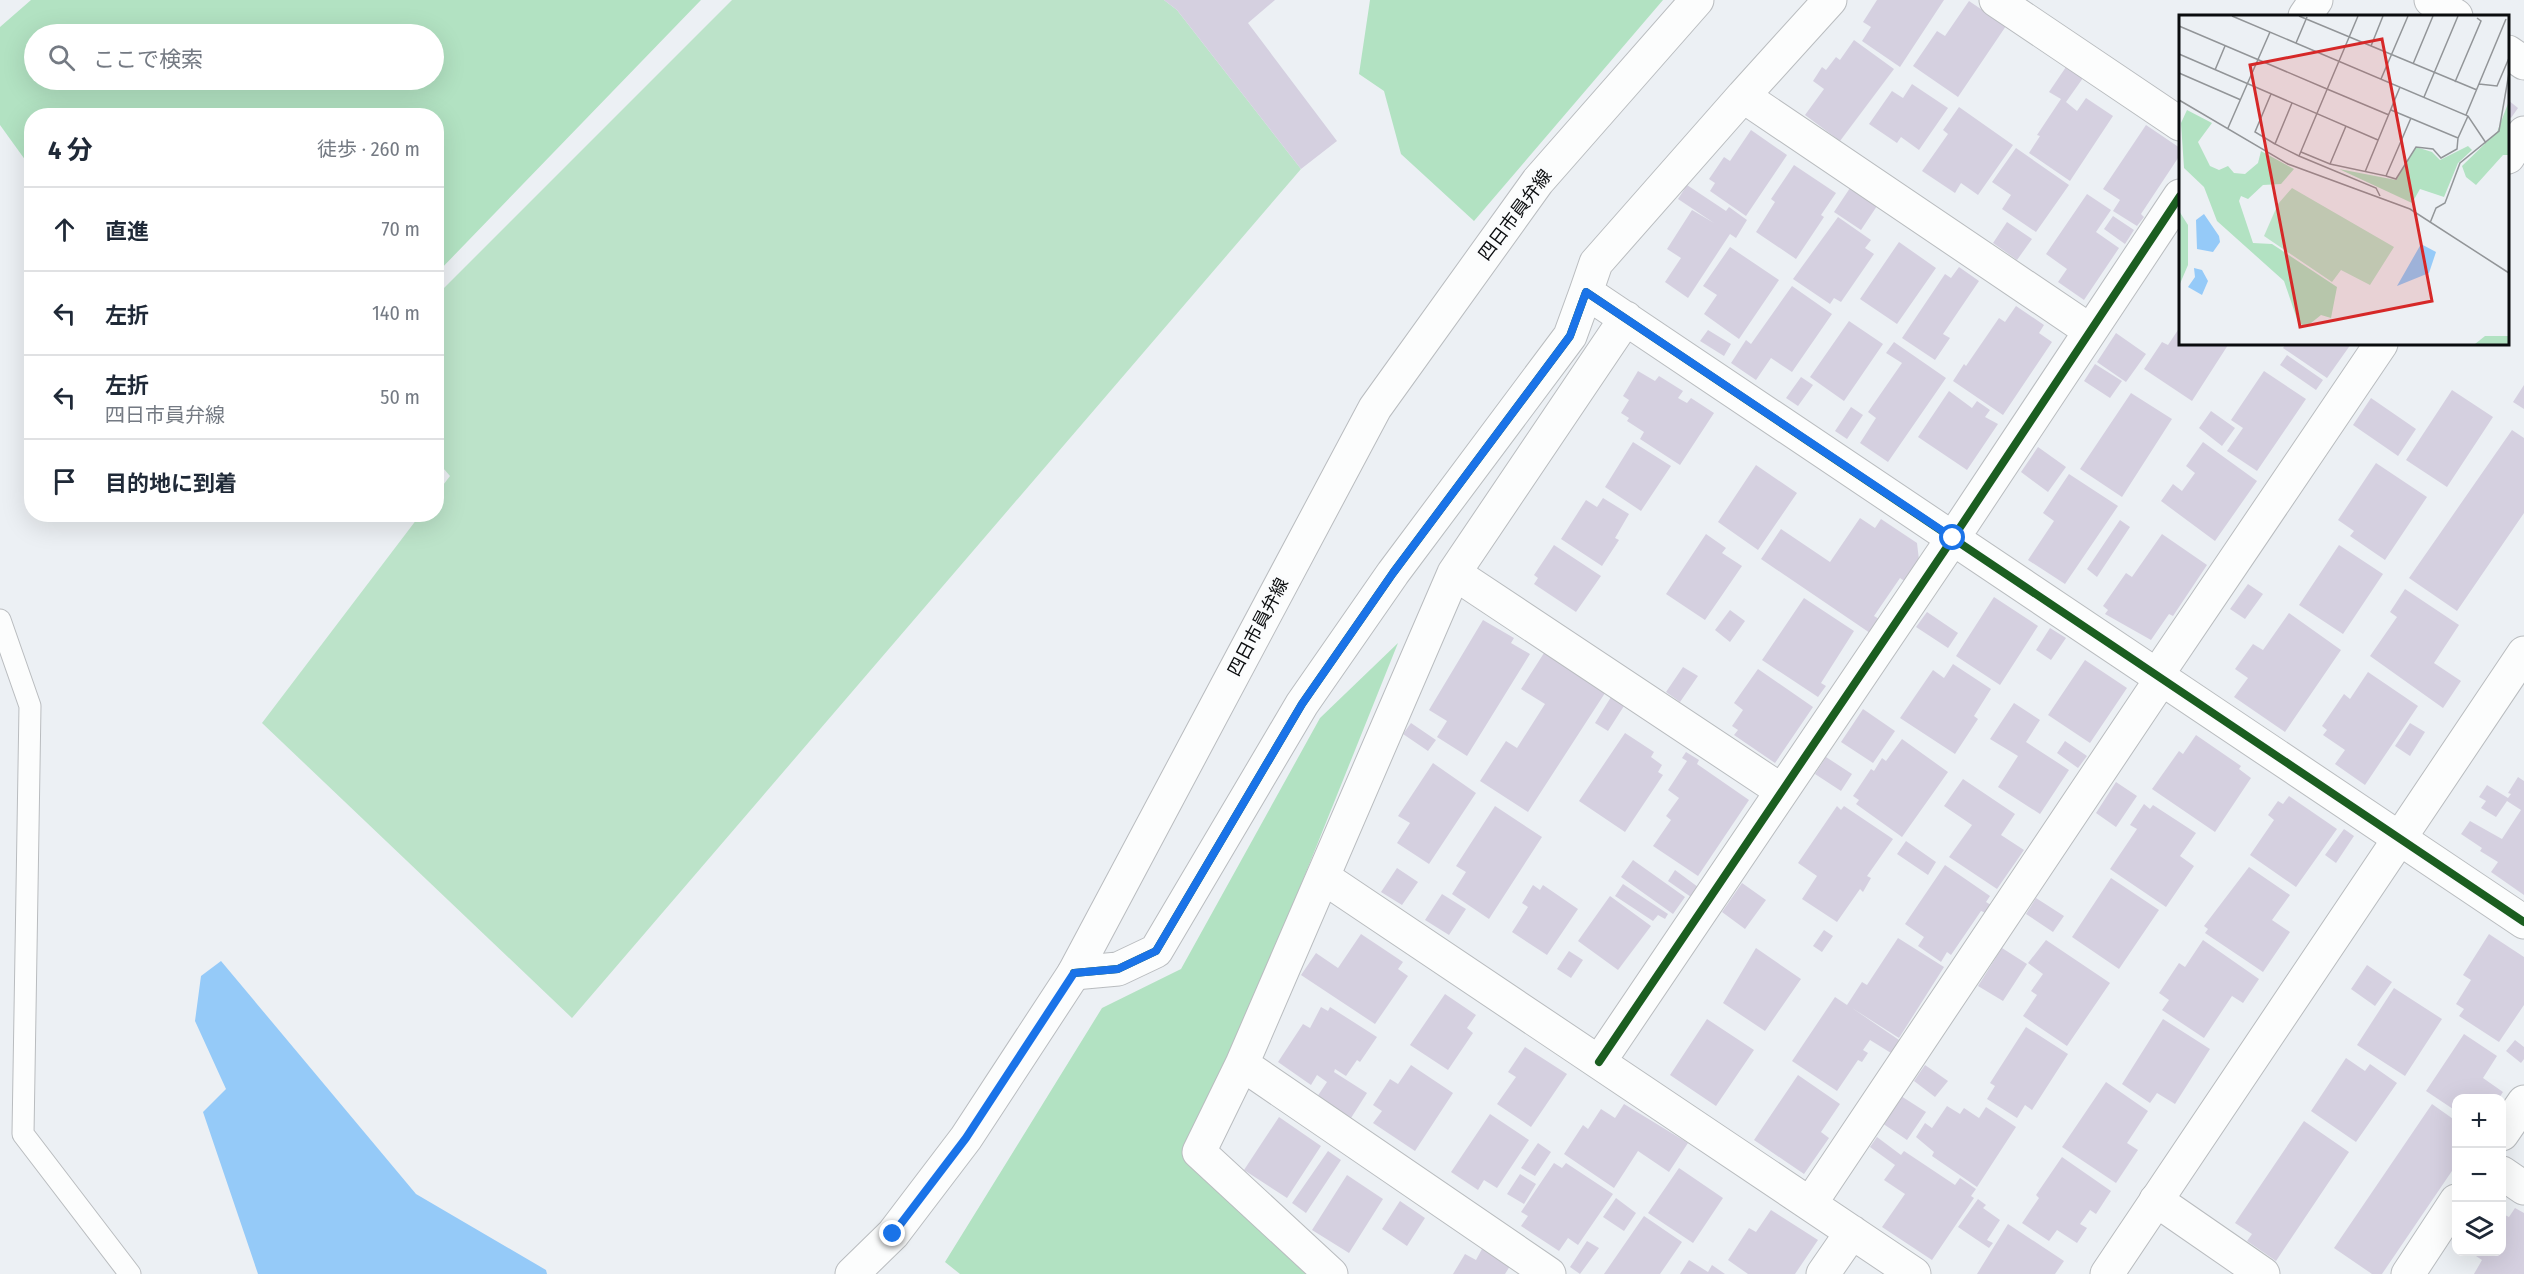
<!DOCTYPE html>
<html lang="ja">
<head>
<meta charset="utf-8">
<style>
	body { margin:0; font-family:"Fira Sans Condensed","Noto Sans JP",sans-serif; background:#f6f6f7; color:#1f2937 }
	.controls { position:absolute; right:18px; bottom:18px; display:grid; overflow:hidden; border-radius:12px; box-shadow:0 6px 24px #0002 }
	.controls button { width:54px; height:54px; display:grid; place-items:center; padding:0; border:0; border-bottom:2px solid #e0e1e3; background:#fff; color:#1f2937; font:30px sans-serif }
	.stop { position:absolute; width:18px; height:18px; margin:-14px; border:4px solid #1a73e8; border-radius:50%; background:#fff }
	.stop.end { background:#1a73e8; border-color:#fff; box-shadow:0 2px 6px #0008 }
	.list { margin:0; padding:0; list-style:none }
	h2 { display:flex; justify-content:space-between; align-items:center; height:78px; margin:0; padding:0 24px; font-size:26px }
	h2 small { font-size:20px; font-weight:400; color:#747a83 }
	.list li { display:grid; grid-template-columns:39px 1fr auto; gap:18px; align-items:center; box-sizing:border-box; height:84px; padding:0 24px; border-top:2px solid #e0e1e3 }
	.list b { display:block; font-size:22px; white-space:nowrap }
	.list p { margin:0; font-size:20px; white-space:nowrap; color:#747a83 }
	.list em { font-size:20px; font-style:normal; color:#747a83 }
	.icon { flex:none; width:33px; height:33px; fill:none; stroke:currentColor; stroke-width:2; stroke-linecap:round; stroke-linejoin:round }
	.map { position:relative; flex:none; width:2524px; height:1274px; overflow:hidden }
	.search { position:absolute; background:#fff; box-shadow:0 6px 24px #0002; left:24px; top:24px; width:420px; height:66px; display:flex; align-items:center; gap:15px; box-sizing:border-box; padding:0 21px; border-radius:33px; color:#747a83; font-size:22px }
	.panel { position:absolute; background:#fff; box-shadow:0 6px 24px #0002; left:24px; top:108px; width:420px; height:414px; border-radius:24px }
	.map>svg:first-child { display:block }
	.green { fill:#bce3c9 }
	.forest { fill:#b2e2c2; fill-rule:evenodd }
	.water { fill:#95caf8 }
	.building { fill:#d5d0e0 }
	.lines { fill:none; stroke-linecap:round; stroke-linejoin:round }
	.service-casing { stroke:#b9bcbf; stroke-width:23 }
	.minor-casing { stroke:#b9bcbf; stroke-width:35 }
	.tertiary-casing { stroke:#b9bcbf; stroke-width:35 }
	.primary-casing { stroke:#b9bcbf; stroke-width:35 }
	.service { stroke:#fcfdfd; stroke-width:21 }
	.minor { stroke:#fcfdfd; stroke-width:33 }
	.tertiary { stroke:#fcfdfd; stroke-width:33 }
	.primary { stroke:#fcfdfd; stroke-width:33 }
	.cycleway-casing { stroke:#fbfcfd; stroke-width:11 }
	.cycleway { stroke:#1b5e20; stroke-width:8 }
	.route { stroke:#1a73e8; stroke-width:8 }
	.labels { text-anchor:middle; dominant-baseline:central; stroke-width:6; stroke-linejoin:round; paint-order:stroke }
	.street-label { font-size:18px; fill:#0a0c0e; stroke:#fbfcfd }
	.inset-road { fill:none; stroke:#929598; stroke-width:1.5 }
	.view { fill:#d62828; fill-opacity:0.15; stroke:#d62828; stroke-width:3 }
	.inset-edge { fill:none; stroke:#0a0c0e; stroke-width:3 }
</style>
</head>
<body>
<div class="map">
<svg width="2524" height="1274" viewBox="0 0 2524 1274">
	<rect width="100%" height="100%" fill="#ecf0f4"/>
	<path class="green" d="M732,0h432l13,10 124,159 -729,849 -310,-295 158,-208 16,-1 1,-21 13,-17 -13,-15v-166z"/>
	<path class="forest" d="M31,0h670l-264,273 -1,-157h-404l-1,52 -31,-43v-98zM434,34v46h-400v-46z
		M1370,0h293l-189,221 -73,-67 -17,-63 -25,-17z
		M1398,643l-205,511 132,120h-365l-15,-12 157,-254 79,-39 139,-251z"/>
	<path class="water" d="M221,961l195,233 130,76 1,4h-289l-55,-162 23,-23 -31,-68 6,-45z"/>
	<path class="building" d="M1164,0h111l-27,23 89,118 -36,28 -124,-159z
		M1877,0h67l-44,67 -38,-26 9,-14 -8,-5z
		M1969,1l37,25 -48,71 -45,-31 24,-35 8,5z
		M1854,40l40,29 -54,72 -35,-26 19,-26 -11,-8 9,-14 4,3 10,-13 4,3z
		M2066,67l17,11 -17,24 11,9 9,-13 27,18 -43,65 -41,-28 11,-17 -3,-1 24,-36 -12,-7z
		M1912,84l36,24 -29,42 -18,-13 -4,6 -28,-19 23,-33 11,7z
		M2508,100l10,8 -7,10 -3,-2z
		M1959,107l54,38 -35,50 -17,-12 -6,10 -33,-22 26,-37 -5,-4z
		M2146,125l34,23v7l-39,59 3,3 -7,9 -24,-15 7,-11 -17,-11z
		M1751,130l36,25 -41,61 -36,-25 5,-8 -6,-4 15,-22 6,4z
		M2016,148l53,37 -33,47 -34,-23 9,-14 -19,-13z
		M1794,165l42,28 -15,22 3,2 -28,42 -40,-27 19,-30 -4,-3z
		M1687,185l39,26 3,-4 18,13 -11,18 -6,-4 -42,64 -23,-16 16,-24 -14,-9 25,-39 22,13 -36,-24z
		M1850,188l27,18 -16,24 -27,-18z
		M2087,194l24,16 -15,22 23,16 -35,52 -26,-18 9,-13 -21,-15z
		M2113,216l21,14 -9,14 -21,-15z
		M1838,217l33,23 -6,8 9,6 -33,48 -7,-4 -4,6 -37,-25z
		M2007,222l25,17 -15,21 -24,-17z
		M1899,242l37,26 -39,56 -37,-25z
		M1730,247l49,33 -40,59 -35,-25 13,-19 -14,-9z
		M1959,267l20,14 -36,53 7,4 -15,22 -33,-22 43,-64 6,4z
		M1792,286l40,28 -40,58 -21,-14 -15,22 -25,-17 15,-23 5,4z
		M2016,306l28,19 -5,8 13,9 -49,73 -50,-34 11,-17 2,2 33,-48 6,4z
		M1849,321l34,23 -39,57 -34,-24z
		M2180,327v17l48,1 -36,56 -48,-32 18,-27 6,3z
		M1708,330l23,14 -7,12 -24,-15z
		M2116,333l30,21 -20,28 -29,-20z
		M1894,342l52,36 -58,84 -28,-19 16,-25 -8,-6 34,-49 -16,-10z
		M2286,344h65l-24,34 -44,-30z
		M2287,355l36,25 -7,10 -36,-25z
		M2095,364l27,17 -12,17 -26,-17z
		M1638,371l17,10 4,-5 24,15 -5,7 9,5 4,-5 23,15 -34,52 -40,-26 4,-7 -17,-11 2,-3 -8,-5 8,-13 -6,-4z
		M2264,371l42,28 -49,72 -30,-20 16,-23 -12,-8z
		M1801,377l12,8 -15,21 -12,-8z
		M2524,385v24l-11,-7z
		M2452,390l41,27 -46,70 -41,-27z
		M1949,391l23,17 5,-7 13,9 -5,7 13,7 -31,46 -49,-33z
		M2131,393l41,26 -50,78 -42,-28z
		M2371,398l45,31 -18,27 -45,-31z
		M1851,407l12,8 -16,24 -12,-8z
		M2211,411l24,17 -13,18 -23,-18z
		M2512,430l12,8v75l-67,98 -48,-33z
		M1633,442l38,24 -30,45 -36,-24z
		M2203,442l54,39 -42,60 -54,-40 12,-17 9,7 13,-18 -9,-7z
		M2038,447l28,20 -18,25 -27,-20z
		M2376,463l51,34 -42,63 -35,-24 4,-5 -16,-11z
		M1756,465l41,28 -39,57 -40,-28z
		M2069,474l49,32 -53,78 -37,-24 26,-39 -11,-8z
		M1603,498l26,16 -14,24 4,2 -17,26 -41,-27 25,-39 11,7z
		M1860,518l15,10 6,-9 36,24 2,17 -13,22 -6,-4 -26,38 5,3 -9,14 -109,-74 20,-30 49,33z
		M2120,520l10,7 -33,50 -10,-8z
		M1706,534l20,14 -4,5 20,13 -37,54 -39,-26z
		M2162,534l45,31 -34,51 -4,-2 -18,26 -46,-26 3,-4 -5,-4 23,-33 6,4z
		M1554,545l47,31 -25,36 -42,-28 4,-6 -4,-3z
		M2339,545l44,29 -40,60 -44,-29z
		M2248,584l15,10 -18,25 -15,-10z
		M2405,589l54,36 -25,38 27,18 -18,27 -73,-52 27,-39 -7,-5z
		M1994,597l44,29 -38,59 -44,-29z
		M1804,598l50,33 -33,52 5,3 -8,11 -56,-37z
		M1730,610l15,11 -15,21 -15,-12z
		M1927,612l31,21 -10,15 -32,-21z
		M2289,613l52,37 -56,82 -51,-35 14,-19 -13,-9 18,-25 10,6z
		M1483,620l31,18 -3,5 19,11 -63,102 -30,-19 10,-16 -18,-11z
		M2050,628l16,10 -15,22 -15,-10z
		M1544,653l61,40 -77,119 -48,-31 26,-40 11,7 28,-44 -24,-15z
		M2085,660l42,28 -37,55 -42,-28z
		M1953,664l38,25 -17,27 4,3 -23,35 -55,-36 33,-48 11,8z
		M1683,667l15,9 -18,26 -14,-10z
		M1758,669l55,38 -38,56 -41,-28 4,-5 -6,-4 11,-16 -9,-7z
		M2368,672l50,34 -53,79 -30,-21 10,-14 -22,-15 4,-5 -5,-4 22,-32 6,5z
		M1611,697l13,9 -16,25 -13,-8z
		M2014,703l26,17 -14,22 43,28 -29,44 -42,-27 20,-31 -28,-17z
		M1863,709l32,22 -22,32 -32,-21z
		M1411,723l25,17 -8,11 -25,-17z
		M2410,723l15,9 -15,24 -15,-10z
		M1625,733l29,19 -3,5 11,8 -4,7 5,3 -38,57 -46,-31z
		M2196,735l45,31 -2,3 12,9 -36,54 -63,-43 27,-38 4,3z
		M1902,739l46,33 -46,65 -46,-33 3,-4 -6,-4 18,-27 3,2 8,-13 4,3z
		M2065,741l22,15 -9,12 -21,-15z
		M1686,752l13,8 -2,4 52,36 -51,76 -45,-30 18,-26 -5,-4 13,-18 -11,-8 19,-29 -5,-3z
		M1826,757l26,17 -11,17 -26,-17z
		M1433,763l43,30 -47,71 -32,-21 13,-20 -12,-7z
		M2518,777l6,4v114l-33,-23 7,-10 -18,-11 2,-3 -21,-14 9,-13 32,18 19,-29 -14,-9 -11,16 -15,-9 5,-7 -7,-4 8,-12 21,13 3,-4 -3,-1z
		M1963,779l52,35 -14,21 23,15 -27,39 -48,-32 23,-32 -28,-19z
		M2116,782l21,14 -21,31 -20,-14z
		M2289,796l48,33 -41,58 -46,-32 24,-35 -6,-5 10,-14 5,3z
		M2144,804l6,5 3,-4 43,28 -16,23 14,10 -28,41 -56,-38 27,-40 -7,-4z
		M1495,806l47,31 -53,82 -37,-25 14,-22 -10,-6z
		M1837,806l4,4 3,-4 49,33 -26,37 4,2 -8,14 -3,-3 -23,33 -35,-23 15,-23 -19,-13z
		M2344,829l10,7 -18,27 -11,-8z
		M1906,841l30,21 -8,13 -31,-21z
		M1633,860l52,37 -12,17 -52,-37z
		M1945,865l45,31 -4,6 5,3 -5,8 -5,-2 -30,44 -4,-3 -6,10 -23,-16 6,-9 -19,-13z
		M2249,867l41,28 -18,25 18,12 -27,40 -58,-39 3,-4 -4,-3z
		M1397,868l21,14 -16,23 -21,-13z
		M1675,870l23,17 -7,10 -23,-16z
		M2111,878l48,32 -40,59 -47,-32z
		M1742,883l24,17 -21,29 -23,-17z
		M1623,884l45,30 -3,5 -7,-4 -5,6 -38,-25z
		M1533,885l7,5 3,-5 35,24 -31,46 -35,-23 16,-25 -6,-4z
		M1442,894l24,15 -17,26 -24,-15z
		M1610,896l41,30 -33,44 -40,-29z
		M2036,898l28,18 -11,16 -27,-18z
		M1824,930l9,6 -11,16 -9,-6z
		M1361,934l42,28 -5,7 10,7 -33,48 -74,-49 15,-22 22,15z
		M2489,934l35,23v48l-25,37 -40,-26 5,-7 -8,-5 15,-24 -8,-5z
		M1898,938l46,29 -45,71 -47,-30 47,32 -8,13 -21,-13 -7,10 5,3 -6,9 -4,-2 -21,31 -45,-30 43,-64 12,8 15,-23 5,3z
		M2046,940l64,43 -43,63 -44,-30 14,-21 -6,-4 12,-17 -15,-11z
		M2203,940l56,39 -16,24 -11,-7 -28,42 -42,-28 7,-10 -10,-7 20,-30 6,4z
		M1756,948l45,31 -36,52 -42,-28z
		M2002,948l25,16 -24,37 -25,-15z
		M1569,951l14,9 -12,18 -14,-9z
		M2367,965l25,17 -17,24 -24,-17z
		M2394,988l48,31 -37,57 -48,-31z
		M1445,994l31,21 -9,13 6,5 -25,37 -38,-25z
		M1321,1007l7,4 2,-4 47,30 -17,25 -3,-2 -11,16 -11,-7 -1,3 33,21 -16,25 -34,-21 10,-15 -10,-7 -6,10 -33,-23 25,-38 7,4z
		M1707,1019l47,31 -38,56 -46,-31z
		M2163,1019l47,30 -35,55 -18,-11 -7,10 -28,-19z
		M2026,1027l42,27 -36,56 -7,-5 -8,13 -30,-19 8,-13 -5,-3z
		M2464,1034l33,22 -14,22 20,14 -4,6h-43v13l-30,-20z
		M2515,1040l9,7v12l-3,4 -15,-12z
		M1525,1047l42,27 -36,53 -34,-23 19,-27 -8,-5z
		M2346,1058l19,13 5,-7 27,19 -41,59 -45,-31z
		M1411,1065l42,28 -38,58 -42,-28 9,-12 -9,-6 17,-26 8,5z
		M1925,1065l23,16 -13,16 -21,-16z
		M1798,1075l42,29 -19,28 8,6 -25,36 -50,-34z
		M2106,1082l42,29 -21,32 11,7 -22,33 -54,-36z
		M1901,1096l25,16 -19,28 -25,-17z
		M1624,1104l64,39 -19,29 -31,-21 -24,37 -50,-34 19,-29 5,4 13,-20 14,9z
		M2432,1104l24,17v44l-74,109h-10l-38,-26z
		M1947,1106l13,8 4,-6 15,10 7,-11 30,20 -39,60 -45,-31 2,-4 -18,-15 9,-14 7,5z
		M1490,1114l39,26 -32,48 -13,-8 -6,10 -27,-18z
		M1279,1117l42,29 -34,52 -43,-28z
		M2304,1121l45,31 -73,109 -29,-20 5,-7 -17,-11z
		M1877,1137l24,18 3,-4 51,34 5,-7 16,11 -5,7 3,2 -42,62 -50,-33 23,-33 -21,-14 11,-15 -25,-18z
		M1538,1143l13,9 -16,24 -14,-8z
		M1328,1151l13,9 -35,53 -14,-10z
		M2062,1157l49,34 -15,23 -6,-4 -10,14 7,4 -10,15 -20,-13 -8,11 -27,-18 17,-25 -3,-3z
		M1554,1163l8,5 4,-5 47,31 -35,51 -10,-7 -9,13 -38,-25 7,-10 -7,-4z
		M1679,1168l44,30 -30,45 -45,-30z
		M1520,1174l16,10 -12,20 -17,-10z
		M1347,1175l36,24 -34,54 -37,-23z
		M1616,1198l20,15 -12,18 -21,-14z
		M1978,1199l8,6 -3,3 17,12 -13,20 6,3 -4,5 -31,-21z
		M1400,1201l25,17 -18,28 -25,-17z
		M2515,1208l9,5v61h-50l8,-14 -6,-4 4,-4h22v-32l3,-5 4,2z
		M1771,1210l47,30 -23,34h-47l-20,-14 21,-32 7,4z
		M1644,1216l38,26 -22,32h-56z
		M2008,1224l56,37 -9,13h-78z
		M1587,1241l12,7 -19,26 -10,-7z
		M1482,1249l28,17 -5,8h-52l12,-20 11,6z
		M1689,1260l19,12 4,-7 13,9h-45z"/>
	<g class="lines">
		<defs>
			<path id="service" d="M0,620l30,86 -7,428 107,140"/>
			<path id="minor" d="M1996,0l184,124
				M2431,0l25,16
				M2305,16l11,-16
				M2508,52l16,11
				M1743,96l87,-96
				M2508,157l16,-24
				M1586,292l10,-29 147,-167 346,234
				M1454,573l328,218
				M2157,675l224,-331
				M1323,877l591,397
				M1074,973l44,-4 38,-18 146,-247 91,-131 177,-237 16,-44 938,630
				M1599,1062l354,-524 227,-342
				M1242,1064l-43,88 132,122
				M2502,1134l22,-32
				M2502,1173l22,15
				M2156,1200l107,74
				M1810,1204l352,-526
				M1549,1274l-307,-210 212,-491 172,-255
				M1823,1274l29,-42
				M2408,1274l48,-73"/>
			<path id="tertiary" d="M2107,1274l417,-621"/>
			<path id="primary" d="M852,1274l41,-40 73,-96 108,-165 301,-565 163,-227 159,-181"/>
		</defs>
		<use href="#service" class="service-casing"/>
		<use href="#minor" class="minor-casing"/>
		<use href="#tertiary" class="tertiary-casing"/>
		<use href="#primary" class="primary-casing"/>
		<use href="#service" class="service"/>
		<use href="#minor" class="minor"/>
		<use href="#tertiary" class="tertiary"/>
		<use href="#primary" class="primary"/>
		<defs>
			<path id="cycleway" d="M1074,973l44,-4 38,-18 146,-247 91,-131 177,-237 16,-44 938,630
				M1599,1062l354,-524 227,-342"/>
		</defs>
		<use href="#cycleway" class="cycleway-casing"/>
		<use href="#cycleway" class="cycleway"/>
	</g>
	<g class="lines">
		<path class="route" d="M893,1234l73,-96 108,-165 44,-4 38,-18 146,-247 91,-131 177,-237 16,-44 367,246"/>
	</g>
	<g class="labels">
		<g class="street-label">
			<text transform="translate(1515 215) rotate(-53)">四日市員弁線</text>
			<text transform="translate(1258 627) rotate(-62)">四日市員弁線</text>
		</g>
	</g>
	<g transform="translate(2179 15)">
		<rect width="330" height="330" fill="#ecf0f4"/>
		<path d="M113,173l102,59 -24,38 -29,-15 -9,12 -68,-46 14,-32z" fill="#bce3c9"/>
		<path d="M330,86v54h-6l-27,30 -10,-8 -4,-11 35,-34zM8,95l25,13 -14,19 12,24 9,4 9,-4 6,7 11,1 13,-11 3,-12 33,18 -13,15 -18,1 -15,14 -7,-3 -2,5 14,42 19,1 65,43 -6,31 -10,-3 -15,12 -8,-5 -14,-41 -67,-60 -13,-34 -20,-19 -3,-45zM289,131l4,4 -14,13 -14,34 -24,-8 -8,14 -73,-34 57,11 20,-33 16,5 8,8zM0,196l9,14v40l-9,21zM306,321h24v8h-34z" fill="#b2e2c2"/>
		<path d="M25,199l15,22 1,6 -7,10 -16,-3 -1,-29zM242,229l15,8 -7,21 -32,13zM15,253l8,2 6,11 -6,14 -14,-8 7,-10z" fill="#95caf8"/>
		<path class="inset-road" d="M53,1l236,100 18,27M120,1l178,74M179,1l-59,140 77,32 4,8M0,11l148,63M117,28l11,-26M192,31l12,-30M0,39l199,86M234,49l20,-48M36,55l10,-24M0,58l62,27M202,64l27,-63M276,67l26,-61 -4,-3M300,69l18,2 12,-28M148,74l62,26M92,79l-16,38 20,12M245,82l34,-81M0,85l109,64 122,45 99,64M113,88l-17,41 24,12M212,95l67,28 10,-22M287,100l40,-96M49,113l42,-96M122,137l29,12 56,12 25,-58M151,149l16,-38M186,157l35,-85M207,161l10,3 20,-32 17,2 8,9 16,-9 1,-11M251,208l6,-15 9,-5 15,-40 39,-32 10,-58"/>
		<path class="view" d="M203,24l50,262 -132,26 -50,-262z"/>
		<rect width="330" height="330" class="inset-edge"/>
	</g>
</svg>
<div class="controls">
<button>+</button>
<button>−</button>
<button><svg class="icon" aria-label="layers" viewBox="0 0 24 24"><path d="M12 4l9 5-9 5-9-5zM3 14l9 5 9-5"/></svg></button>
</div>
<div class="stop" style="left:1953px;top:538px"></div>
<div class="stop end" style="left:893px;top:1234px"></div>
<div class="search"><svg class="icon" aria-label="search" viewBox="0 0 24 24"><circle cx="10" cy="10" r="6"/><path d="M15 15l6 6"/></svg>ここで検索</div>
<section class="panel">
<h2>4 分<small>徒歩 · 260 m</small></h2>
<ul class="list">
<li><svg class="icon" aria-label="ahead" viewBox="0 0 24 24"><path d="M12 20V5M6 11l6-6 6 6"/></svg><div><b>直進</b></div><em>70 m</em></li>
<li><svg class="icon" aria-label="left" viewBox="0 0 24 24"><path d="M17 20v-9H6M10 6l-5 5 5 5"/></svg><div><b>左折</b></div><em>140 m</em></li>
<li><svg class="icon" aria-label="left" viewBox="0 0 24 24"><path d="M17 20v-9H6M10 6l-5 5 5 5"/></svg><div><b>左折</b><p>四日市員弁線</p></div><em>50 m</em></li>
<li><svg class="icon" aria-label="arrive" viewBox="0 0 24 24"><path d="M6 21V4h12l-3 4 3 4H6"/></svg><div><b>目的地に到着</b></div></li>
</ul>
</section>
</div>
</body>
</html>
